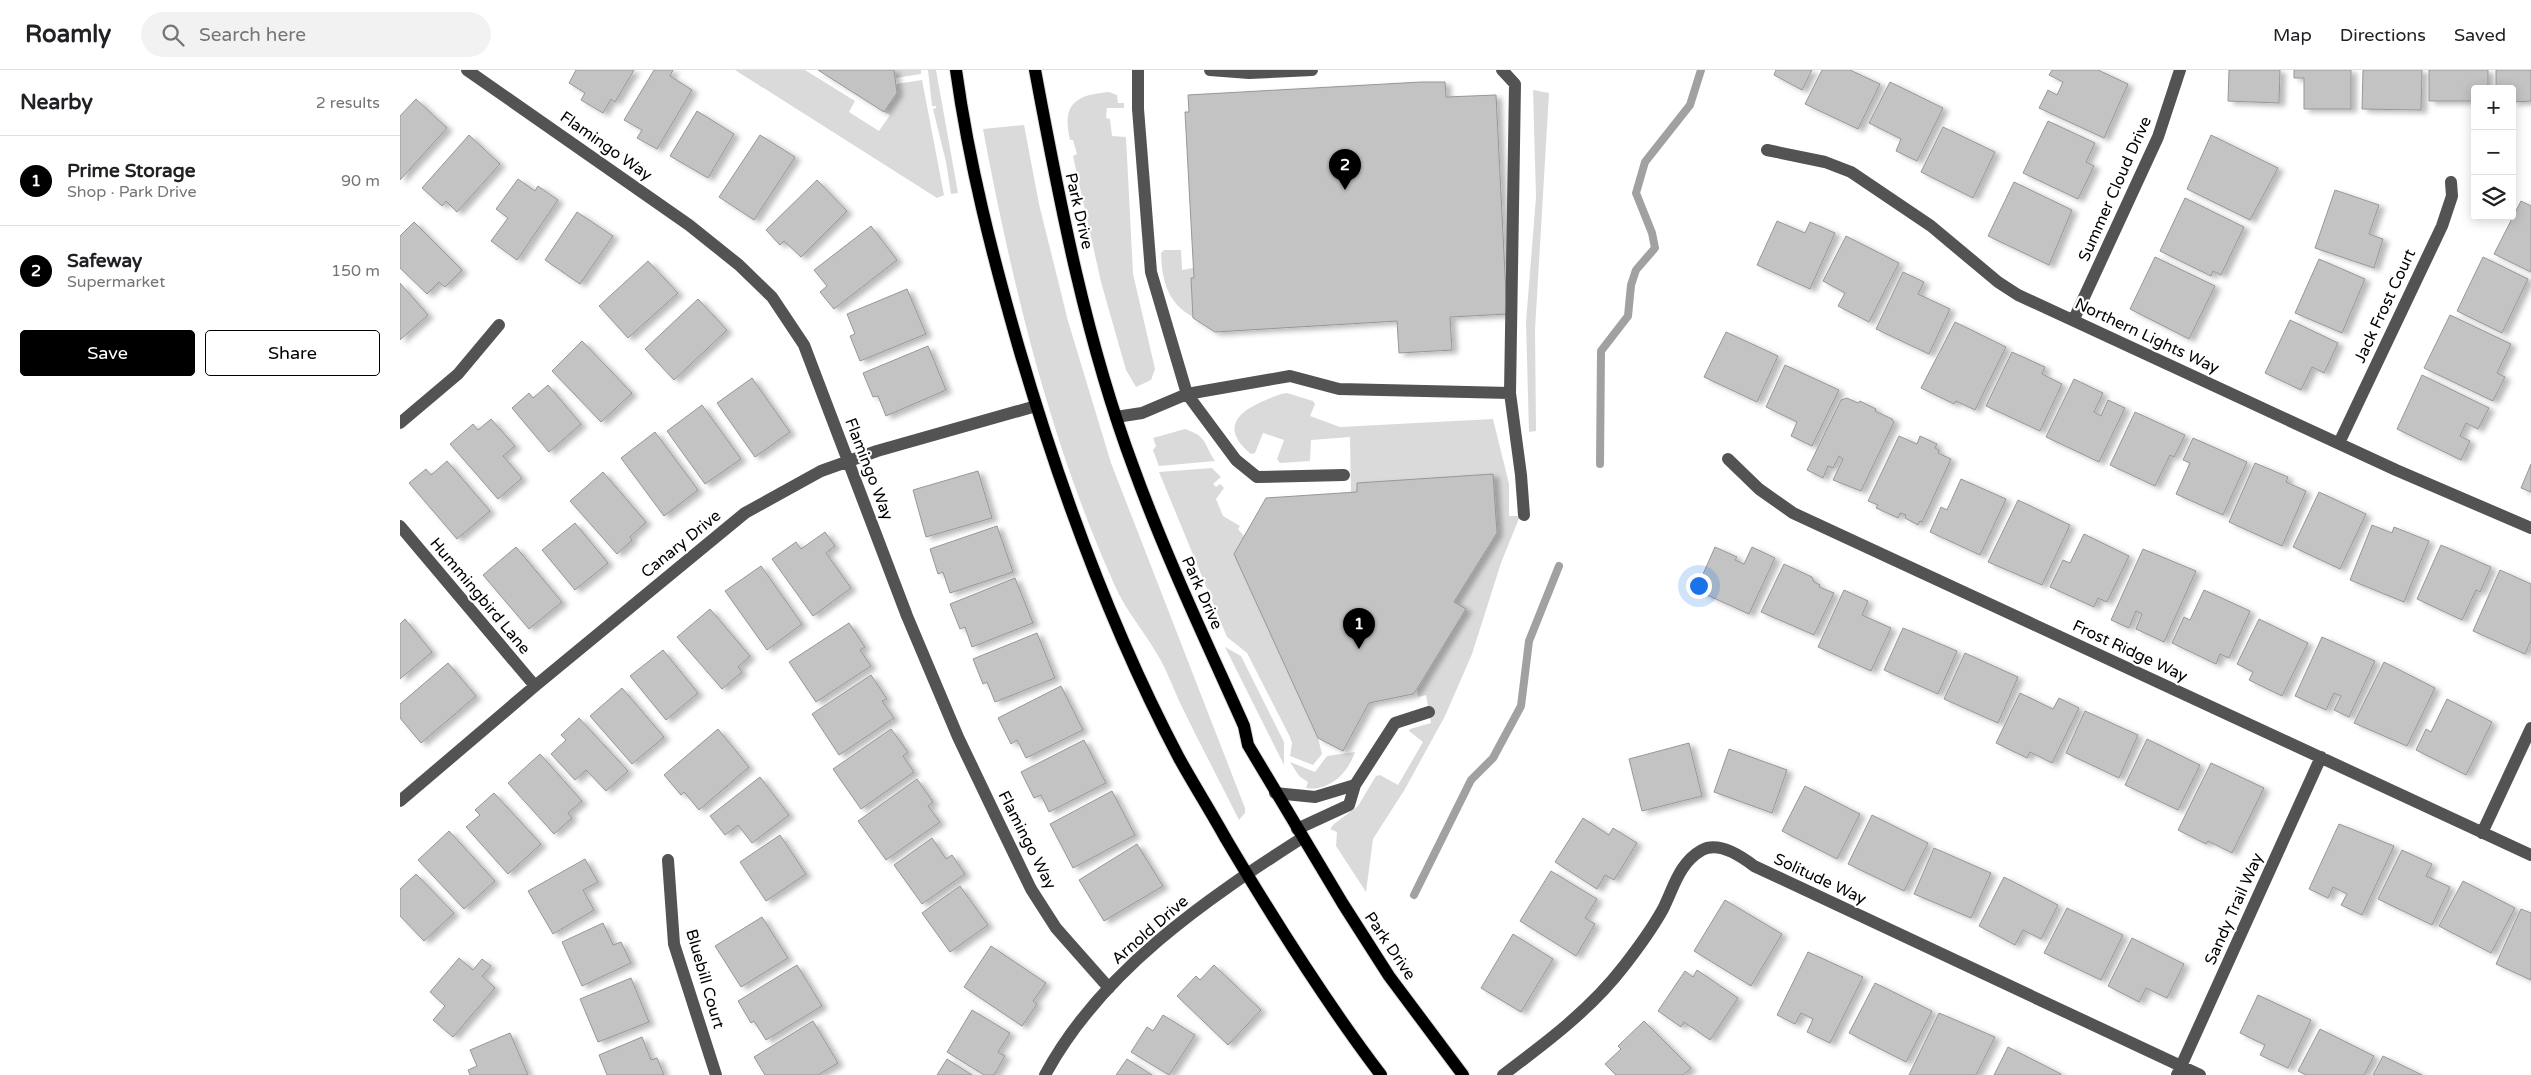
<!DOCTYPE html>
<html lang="en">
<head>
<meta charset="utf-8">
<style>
	body { margin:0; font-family:"Varela Round",sans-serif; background:#f2f2f2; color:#202124 }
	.controls { position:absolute; right:15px; top:15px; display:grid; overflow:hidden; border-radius:5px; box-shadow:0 2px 12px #0003 }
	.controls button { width:45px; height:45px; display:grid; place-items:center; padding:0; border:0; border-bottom:1px solid #e0e0e0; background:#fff; color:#202124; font:25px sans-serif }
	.you { position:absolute; left:1298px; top:515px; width:18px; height:18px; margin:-12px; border:4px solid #fff; border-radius:50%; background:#1a73e8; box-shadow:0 0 0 8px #1a73e833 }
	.badge { display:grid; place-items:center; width:32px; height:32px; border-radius:50%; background:#000; color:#fff; font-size:16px; font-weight:700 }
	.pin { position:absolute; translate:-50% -41px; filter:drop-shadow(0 1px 2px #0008) }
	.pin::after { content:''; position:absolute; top:26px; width:18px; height:15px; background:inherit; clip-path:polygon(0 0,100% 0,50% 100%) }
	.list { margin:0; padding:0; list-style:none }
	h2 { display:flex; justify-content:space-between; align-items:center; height:65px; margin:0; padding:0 20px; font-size:21px }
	h2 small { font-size:16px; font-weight:400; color:#757577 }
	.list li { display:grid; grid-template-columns:32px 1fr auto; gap:15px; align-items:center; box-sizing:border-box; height:90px; padding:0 20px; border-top:1px solid #e0e0e0 }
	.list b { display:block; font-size:19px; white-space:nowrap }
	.list p { margin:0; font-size:16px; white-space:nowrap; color:#757577 }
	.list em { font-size:16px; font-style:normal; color:#757577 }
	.actions { display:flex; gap:10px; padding:15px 20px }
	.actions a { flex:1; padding:11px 0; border:1px solid #000; border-radius:5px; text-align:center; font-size:18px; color:#000 }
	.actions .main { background:#000; color:#fff }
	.icon { flex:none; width:28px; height:28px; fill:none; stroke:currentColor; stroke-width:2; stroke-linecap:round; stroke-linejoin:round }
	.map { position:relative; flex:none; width:2131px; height:1005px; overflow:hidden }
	header { display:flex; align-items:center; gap:30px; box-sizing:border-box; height:70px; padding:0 25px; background:#fff; border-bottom:1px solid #e0e0e0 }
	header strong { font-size:24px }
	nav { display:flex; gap:28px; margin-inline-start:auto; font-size:18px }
	.search { width:350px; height:45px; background:#f2f2f2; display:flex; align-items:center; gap:12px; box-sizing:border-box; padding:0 18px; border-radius:28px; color:#757577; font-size:19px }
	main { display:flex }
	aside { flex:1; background:#fff }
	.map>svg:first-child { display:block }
	.green { fill:#dadada }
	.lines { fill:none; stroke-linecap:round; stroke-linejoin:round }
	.stream { stroke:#a1a1a1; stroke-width:8 }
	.building { fill:#c3c3c3; stroke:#979797; filter:url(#shadow) }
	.major-casing { stroke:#dbdbdb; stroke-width:14 }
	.minor { stroke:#535353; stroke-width:12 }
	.major { stroke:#000; stroke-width:12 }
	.labels { text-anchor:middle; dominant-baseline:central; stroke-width:4.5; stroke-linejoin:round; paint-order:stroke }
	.street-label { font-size:16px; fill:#000; stroke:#fff }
</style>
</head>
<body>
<header>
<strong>Roamly</strong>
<div class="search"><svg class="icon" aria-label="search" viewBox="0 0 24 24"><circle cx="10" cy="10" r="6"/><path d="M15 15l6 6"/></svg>Search here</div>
<nav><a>Map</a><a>Directions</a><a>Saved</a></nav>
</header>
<main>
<aside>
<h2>Nearby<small>2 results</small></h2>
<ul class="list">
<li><span class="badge">1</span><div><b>Prime Storage</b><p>Shop · Park Drive</p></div><em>90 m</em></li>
<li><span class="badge">2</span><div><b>Safeway</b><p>Supermarket</p></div><em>150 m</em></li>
</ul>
<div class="actions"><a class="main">Save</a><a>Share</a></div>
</aside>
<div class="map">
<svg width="2131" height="1005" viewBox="0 0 2131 1005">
	<defs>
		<filter id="shadow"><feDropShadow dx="5.5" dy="3" stdDeviation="2.5" flood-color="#0004"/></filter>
	</defs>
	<rect width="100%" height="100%" fill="#fff"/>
	<path class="green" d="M335,0h70l50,31 -6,11 30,19 11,-16 -6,-3 13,-19 -1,-9 26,-4 22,115 -7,3z
		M494,0h27v4l-26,4z
		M528,0h8l22,123 -7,1 -5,-32 -13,-53 3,-1v-2h-4z
		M1133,20l16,3 -14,237 1,101 -7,1 -3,-110 10,-125z
		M709,22l8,3 1,8h6v5h-17l-1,10 4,1 2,17 14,1 7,137 22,95 -4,11 -15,7 -10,-17 -25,-88 -28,-126 4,-2 -4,-14h-3c-8,-35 4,-45 39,-48z
		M624,55l15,79 29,117 43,142 134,345v5l-6,7c-19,-38 -39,-76 -58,-115 -8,-17 -14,-35 -24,-51 -13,-23 -31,-43 -42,-68 -65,-144 -103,-302 -132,-457z
		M764,180h17l1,20 11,-2 1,10 -3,1 2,38c-26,-14 -31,-37 -32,-64z
		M887,323l26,8 2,3 -5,12 30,11 153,-8 16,65v32h11l-19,47 -29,91 -27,62 -40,73 -32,50 -7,53 -30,-46 1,-14 -7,-3 4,-5 24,-18 18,-30 4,-1 18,10 25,-43 -14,-11 1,-2 21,-6 -5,-28 -8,2 -1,-8 48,-80 -11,-7 43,-69 -4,-58 -136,8v9h-6l-1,-55 -39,3 -1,21 -30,2 -3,-4 7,-19 -21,-7 -8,20 -4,1c-27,-22 -19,-39 10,-52 8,-3 16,-8 26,-9z
		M785,359c23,8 18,14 30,32l-56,5 -6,-16 3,-4 -3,-8z
		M812,398l9,9 -8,7 3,3 4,-3 4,4 -8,11 7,17 17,10 -2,3 6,7 -10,18 84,184 4,16 -9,11 -23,-9 2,-13 -2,-6 -43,-84 -20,-16 -68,-165z
		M825,577l16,9 43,86v23z
		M955,682c-7,21 -26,40 -49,36l2,-6 -9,-6 -9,-14 25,10 12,-16z"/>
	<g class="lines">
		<path class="stream" d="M1200,394l1,-113 27,-35 3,-31 5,-15 19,-22 -3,-15 -16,-40 9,-31 45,-57 11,-35
			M1014,825l57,-115 22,-22 28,-52 8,-65 30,-75"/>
	</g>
	<path class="building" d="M176,0h58l-19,32 -4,-3 -8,14 -22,-13 4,-7 -16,-10z
		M254,0h19l-3,6 22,14 -35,59 -20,-11 5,-8 -18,-10z
		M418,0h76l3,23 -13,19z
		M1376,0h36l-10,20 -28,-15z
		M1422,0h28l30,14 -22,45 -53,-25z
		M1652,0h46l30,14 -24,54 -65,-30 9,-18 9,5 6,-13 -14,-7z
		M1829,0h51l-1,33 -51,-2z
		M1894,0h57v39h-47v-31h-10z
		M1963,0h59l-1,40 -59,-1z
		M2029,0h59v19h-13v12h-46z
		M2096,0h35v31l-19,1v-13h-16z
		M1021,12h24l1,15 50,-2 11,219 -57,3 2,33 -53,3 -2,-32 -182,11 -22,-14 -2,-40h3l-9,-166h4l-1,-17z
		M1490,12l53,26 -26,53 -21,-10 5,-12 -32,-16z
		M16,29l31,29 -47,52v-64z
		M297,41l37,23 -26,44 -38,-22z
		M1648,51l47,22 -9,19 8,4 -16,33 -55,-26z
		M1543,57l52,25 -22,46 -52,-26z
		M69,65l31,29 -43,48 -11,-11 -4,5 -20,-18z
		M360,65l35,22 -41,63 -35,-23z
		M1811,65l67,33 -28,52 -63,-31z
		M118,109l17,12 3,-5 20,14 -41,60 -26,-19 17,-23 -12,-9z
		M417,110l30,31 -46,46 -17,-16 -4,4 -14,-15z
		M1614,112l58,28 -23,55 -61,-29z
		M1935,120l44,15 -10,29 14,5 -9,29 -59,-20z
		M1785,128l59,29 -23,48 -8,-4 -2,5 -51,-25z
		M2121,131l10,5v66l-37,-18z
		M177,142l36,24 -33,48 -35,-24z
		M1377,151l28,12 5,-11 25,11 -25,56 -53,-24z
		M14,152l48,48 -17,17 -6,-5 -12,12 -27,-26v-32z
		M471,156l26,34 -63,49 -14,-17 7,-6 -13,-16z
		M1446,166l53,27 -30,59 -31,-16 7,-13 -22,-12z
		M1755,187l60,29 -26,53 -59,-30z
		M2083,187l45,22 -26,54 -45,-22z
		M1919,189l46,20 -23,54 -47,-20z
		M248,191l30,32 -50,45 -29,-32z
		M1503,202l21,10 -6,12 32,15 -21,45 -53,-25z
		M0,213l28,32 -28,25z
		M507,219l19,45 -66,27 -10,-25 5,-2 -8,-20z
		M298,229l29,31 -53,50 -29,-31z
		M2050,245l61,29 -14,29 8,4 -12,24 -69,-33z
		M1890,250l48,23 -14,30 -12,-6 -11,23 -36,-17z
		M1555,252l51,25 -31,63 -19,-9 -2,3 -33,-16z
		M1326,262l52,24 -21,46 -53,-25z
		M182,271l50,52 -31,29 -49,-51z
		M528,276l18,44 -60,26 -8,-20 -5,1 -10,-24z
		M1612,282l33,15 -3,7 20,10 -22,47 -54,-25z
		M1385,295l54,25 -27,56 -21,-10 6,-14 -31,-15z
		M2022,305l67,33 -11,21 -12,-6 -6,13 10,5 -9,19 -64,-31z
		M352,308l38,54 -35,25 -38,-54z
		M1674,309l29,14 -9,19 7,4 7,-16 17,8 -26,54 -53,-25z
		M148,315l33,39 -32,28 -37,-44 17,-15 4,5z
		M1447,328l11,5 2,-2 16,8 -1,2 17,8 2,3 -33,69 -28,-11 10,-21 -4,-3 -6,12 -5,-2 -5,12 -16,-8 34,-70z
		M302,335l39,54 -36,25 -38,-53z
		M1735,342l50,23 -11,22 -4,-2 -15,31 -45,-21z
		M91,349l24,27 -12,10 19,22 -24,21 -48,-55 23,-20 5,6z
		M255,362l43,58 -34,26 -43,-58z
		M1499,366l18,8 3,-8 17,8 -2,4 4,2 -1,3 13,6 -29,63 -2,-1 -2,4 -13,-7 1,-3 -6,-2 -2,5 -22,-10 2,-3 -10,-4z
		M1793,368l54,24 -24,53 -47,-21 14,-31 -7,-3z
		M47,391l43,50 -33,28 -48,-56 17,-14 5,6z
		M1855,393l33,14 -2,5 20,9 -24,55 -53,-24z
		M2131,394v28l-10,-4z
		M578,401l14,47 -66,19 -13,-47z
		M203,402l43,50 -16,15 2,3 -15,14 -47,-53z
		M1093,404l4,59 -43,69 12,7 -49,80 -4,5 -44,9 -26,48 -25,-13 -84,-184 32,-56 91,-6v-9z
		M1561,409l45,20 -26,56 -50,-23 11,-25 6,3z
		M1919,422l47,22 -26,55 -47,-22z
		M1618,430l52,25 -28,60 -54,-23z
		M175,453l33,40 -33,27 -33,-40z
		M1972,455l20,8 2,-6 35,14 -25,61 -54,-22z
		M597,456l16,46 -63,21 -7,-21 -5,2 -8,-25z
		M425,462l10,14 -9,7 25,35 -38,28 -41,-57 24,-17 5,7z
		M1684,464l45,22 -22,46 -9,-4 -4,9 -44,-20 13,-27 7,3z
		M2041,475l50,22 -11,25 -4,-2 -14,30 -45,-21z
		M116,477l46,55 -33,27 -46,-54z
		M1315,477l22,10 -2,3 9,4 8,-17 23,11 -26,56 -53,-24z
		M1743,479l53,22 -32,71 -28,-13 6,-15 -6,-3 -7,17 -18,-8z
		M1384,494l28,13 2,5 6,3 -1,2 15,6 -20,42 -53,-23z
		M361,496l41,58 -35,26 -42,-59z
		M2100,500l31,14v56l-6,14 -52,-23z
		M615,508l18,45 -61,24 -7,-20 -5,2 -10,-25z
		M1444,520l24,11 -6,14 29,13 -20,43 -53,-24z
		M1804,520l46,21 -21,47 -9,-4 -4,10 -44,-21 12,-26 6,3z
		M310,539l40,47 -12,11 4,5 -20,17 -45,-52z
		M5,549l27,33 -32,27v-55z
		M1859,549l49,24 -26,53 -33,-16 4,-8 -16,-8z
		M449,553l16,24 -5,3 11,16 -55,36 -27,-40z
		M1503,558l54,23 -19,43 -54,-24z
		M637,563l18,45 -60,24 -8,-20 -4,2 -10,-25z
		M1922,567l53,24 -26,56 -15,-7 7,-14 -7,-3 -8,17 -31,-14z
		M263,580l35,43 -32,27 -36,-44z
		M1565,583l53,24 -20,46 -54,-24z
		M1984,592l51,26 -28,58 -53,-23z
		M48,593l28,33 -55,47 -21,-25v-14z
		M471,605l16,24 -5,2 12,17 -55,37 -27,-41z
		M661,616l22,44 -57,28 -9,-18 -6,4 -13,-26z
		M222,618l42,49 -32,27 -42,-48z
		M1620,623l33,16 6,-11 20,10 -27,55 -22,-11 -3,6 -31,-15z
		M2047,629l45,23 -26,53 -50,-25 10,-21 5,3z
		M1685,641l53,24 -19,43 -53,-25z
		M179,648l49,53 -22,20 -20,-21 -11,10 -24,-26 15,-14 -5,-5z
		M318,659l31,38 -50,43 -15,-18 -3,3 -17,-20z
		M491,659l17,23 -5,4 11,16 -53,37 -28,-40z
		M1747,669l53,26 -22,45 -53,-25z
		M684,670l22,43 -57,29 -8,-17 -7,3 -13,-26z
		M1289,673l13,53 -60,15 -13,-52z
		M1329,679l58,21 -15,43 -58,-21z
		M140,684l42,47 -14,12 4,5 -18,16 -46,-51z
		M1811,693l53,25 -32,65 -24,-12 -2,3 -28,-14z
		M360,707l29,38 -37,28 -14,-18 -13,10 -15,-19z
		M517,709l16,23 -5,4 12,16 -54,38 -28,-39z
		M1405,716l55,28 -23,45 -55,-28z
		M712,721l23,44 -62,33 -23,-44z
		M94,723l47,51 -33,30 -42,-47 14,-12 -5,-5z
		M1472,745l56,28 -24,48 -56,-27z
		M1183,748l26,17 4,-7 24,15 -23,37 -9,-5 -8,14 -42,-27z
		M1939,754l55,22 -32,69 -21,-10 6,-11 -14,-7 -5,11 -19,-9z
		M49,761l46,50 -31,28 -46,-49z
		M380,765l26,39 -40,27 -26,-39z
		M532,768l14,21 6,-4 13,19 -43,30 -28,-39z
		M737,774l26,42 -59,35 -25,-41z
		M1534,778l57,25 -20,45 -57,-24z
		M2002,780l30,14 -6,12 24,11 -18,38 -54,-26z
		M185,789l13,23 -15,8 11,20 -41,24 -25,-43z
		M1151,801l46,28 -12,19 10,6 -19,32 -56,-35z
		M16,804l38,39 -30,28 -24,-25v-27z
		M1604,807l54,28 -17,34 -18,-9 -8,15 -36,-19z
		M2063,811l52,27 -24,45 -52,-27z
		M560,816l28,39 -38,27 -28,-39z
		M1325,830l57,34 -31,52 -57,-35z
		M1667,838l56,27 -22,45 -57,-27z
		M2121,839l10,4v67l-35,-16z
		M362,847l26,41 -47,29 -26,-41z
		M203,853l10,22 8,-3 10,21 -49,23 -20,-44z
		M1113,864l40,25 -32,53 -40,-24z
		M1732,868l52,26 -17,34 -21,-10 -7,14 -31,-16z
		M591,876l55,37 -13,18 4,3 -15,22 -58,-39z
		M1408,882l55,25 -33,66 -23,-11 6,-13 -12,-6 -6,11 -18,-9z
		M59,888l14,12 9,-11 9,7 -9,10 13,12 -42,49 -20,-17 12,-14 -15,-14z
		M397,895l25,41 -56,34 -12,-19 -3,2 -13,-22z
		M814,895l47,45 -33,35 -51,-49 19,-20 4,4z
		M1297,900l41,28 -28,42 -26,-18 -3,5 -23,-16 27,-40 8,6z
		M231,908l18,44 -51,20 -18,-43z
		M1475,913l57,28 -26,51 -57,-29z
		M1858,925l53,25 -23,48 -28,-13 5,-10 -25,-12z
		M572,940l38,23 -12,19 7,4 -11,19h-10l-37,-23z
		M1539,943l56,24 -19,38h-67z
		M763,945l32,20 -26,40 -38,-23 16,-25 6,4z
		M413,951l25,42 -20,12h-53l-11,-18z
		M1244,951l47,47 -8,7h-67l-11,-11 16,-15 -3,-3z
		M1920,959l54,27 -10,19h-58l-8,-4z
		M110,963l18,42h-58l-2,-5 9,-4 -7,-16z
		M242,967l9,23 6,-2 7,17h-57l-8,-20z
		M1608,977l53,27 -1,1h-66z
		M1983,986l39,19h-49z
		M547,989l25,16h-35z
		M727,989l25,16h-36z"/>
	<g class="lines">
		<defs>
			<path id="major" d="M556,0c13,94 36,184 62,275 41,141 92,282 161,413 15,27 32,54 47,81 48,81 98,161 155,236
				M635,0c25,134 51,271 99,399 32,88 72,172 110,257l4,19 95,159 46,72 74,99"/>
		</defs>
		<use href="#major" class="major-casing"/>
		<path class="minor" d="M67,0l222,155 50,40 33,32 32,48 103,271 51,121 42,88 31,64 25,39 53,60
			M810,0l39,3 63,-3
			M1367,80l58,12 26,10 80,54 67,56 20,13 378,175 135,58
			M1674,249l84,-182 22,-67
			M1110,323l11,82 3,40
			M716,347l26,-4 45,-19 -36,-122 -13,-163v-39
			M0,353l58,-49 41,-49
			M1939,373l103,-217 10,-30 -1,-14
			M1328,389l31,30 34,24 738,342
			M944,405l-87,2 -21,-17 -49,-66 103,-18 49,13 171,4 5,-309 -13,-14
			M0,456l135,160
			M955,715l40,-62 34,-11
			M875,723l40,4 40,-12 -6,20 -52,24
			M0,731l135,-115 210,-173 76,-42 56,-20 159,-45
			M2082,763l49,-105
			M268,790l6,84 42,131
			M645,1005c56,-104 160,-175 257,-237
			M1103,1005c44,-33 88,-66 121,-109 14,-18 28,-37 39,-57 11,-22 16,-46 39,-59 17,-9 39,6 52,16l446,209
			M1777,1005l144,-318"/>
		<use href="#major" class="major"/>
	</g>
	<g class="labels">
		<g class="street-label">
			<text transform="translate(206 76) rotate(35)">Flamingo Way</text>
			<text transform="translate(1715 119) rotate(-66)">Summer Cloud Drive</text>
			<text transform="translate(679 141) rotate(77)">Park Drive</text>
			<text transform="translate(1985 236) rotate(-65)">Jack Frost Court</text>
			<text transform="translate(1747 266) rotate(25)">Northern Lights Way</text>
			<text transform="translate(469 399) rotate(69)">Flamingo Way</text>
			<text transform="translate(281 474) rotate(-39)">Canary Drive</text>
			<text transform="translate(802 523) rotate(66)">Park Drive</text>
			<text transform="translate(80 526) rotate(50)">Hummingbird Lane</text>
			<text transform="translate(1730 581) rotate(25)">Frost Ridge Way</text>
			<text transform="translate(627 770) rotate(63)">Flamingo Way</text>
			<text transform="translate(1420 809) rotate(25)">Solitude Way</text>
			<text transform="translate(1834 839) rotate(-66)">Sandy Trail Way</text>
			<text transform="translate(750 860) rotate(-41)">Arnold Drive</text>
			<text transform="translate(990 876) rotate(56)">Park Drive</text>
			<text transform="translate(305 909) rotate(74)">Bluebill Court</text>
		</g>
	</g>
</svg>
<div class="controls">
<button>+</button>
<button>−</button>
<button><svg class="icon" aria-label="layers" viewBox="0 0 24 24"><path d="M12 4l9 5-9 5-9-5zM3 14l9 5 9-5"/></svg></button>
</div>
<div class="you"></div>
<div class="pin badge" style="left:959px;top:579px">1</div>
<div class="pin badge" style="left:945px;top:120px">2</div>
</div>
</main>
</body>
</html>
